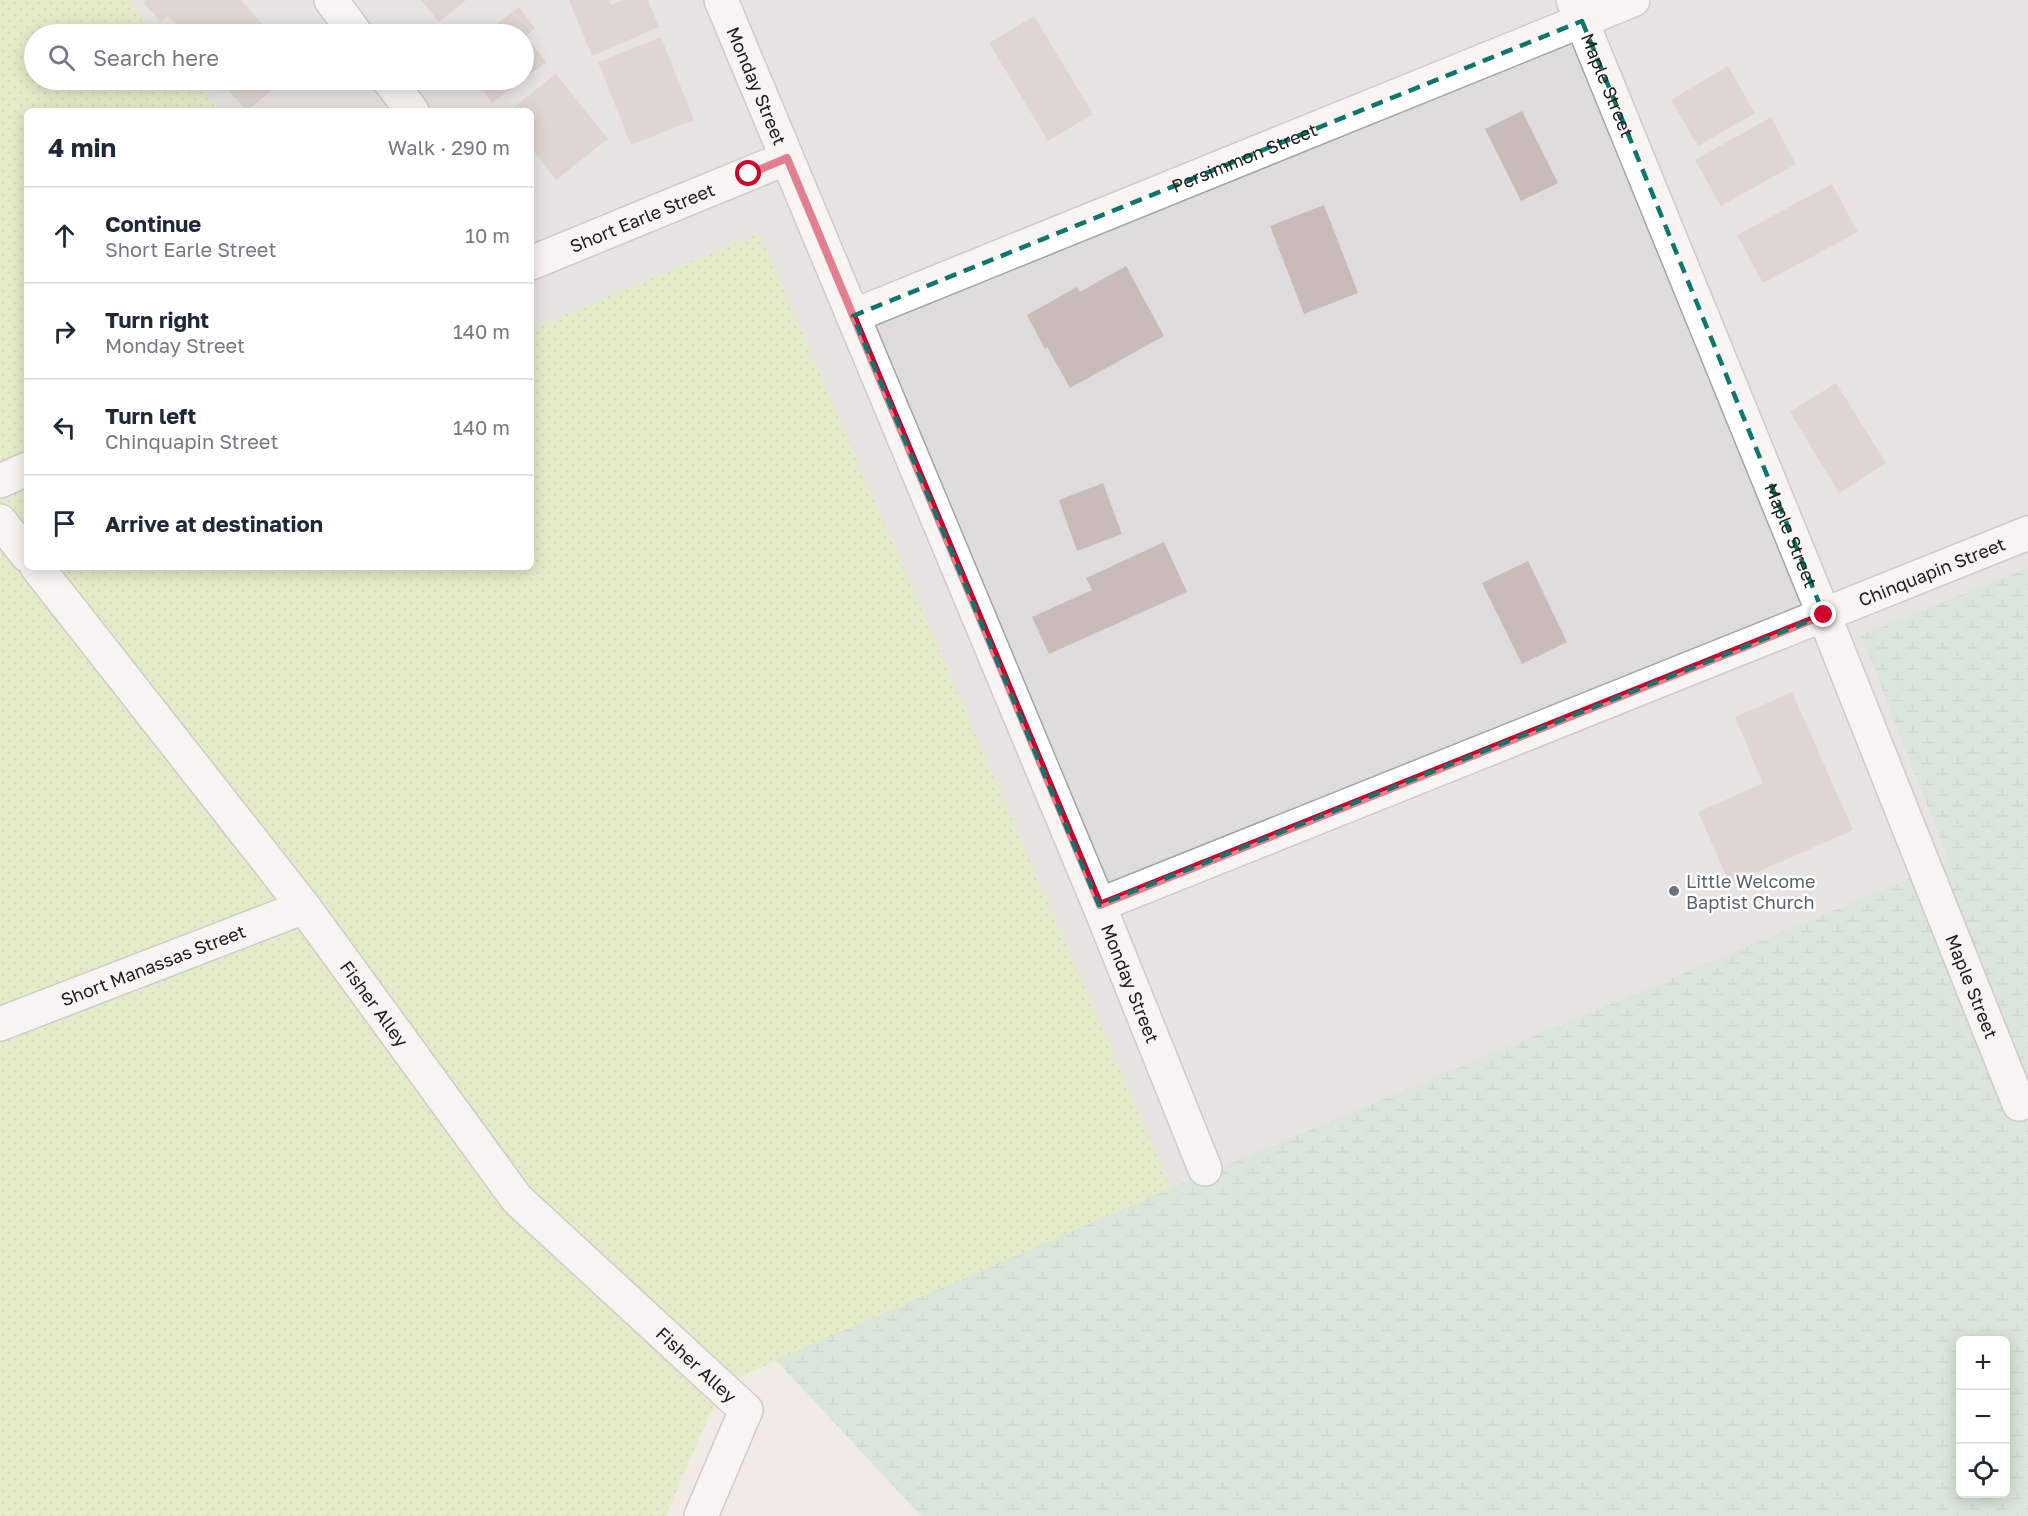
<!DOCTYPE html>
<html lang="en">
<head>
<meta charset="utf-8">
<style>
	body { margin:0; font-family:"Golos Text",sans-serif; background:#f6f6f7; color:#1f2937 }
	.controls { position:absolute; right:18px; bottom:18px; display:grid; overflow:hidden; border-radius:9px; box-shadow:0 3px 15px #0003 }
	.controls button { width:54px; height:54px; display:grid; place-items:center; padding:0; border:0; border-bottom:2px solid #e0e1e3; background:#fff; color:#1f2937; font:30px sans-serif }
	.stop { position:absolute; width:18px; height:18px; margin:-14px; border:4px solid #cf0029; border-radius:50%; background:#fff }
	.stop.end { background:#cf0029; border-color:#fff; box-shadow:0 2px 6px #0008 }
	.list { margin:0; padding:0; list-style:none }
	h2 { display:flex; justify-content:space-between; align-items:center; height:78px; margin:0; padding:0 24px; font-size:26px }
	h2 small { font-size:20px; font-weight:400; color:#747a83 }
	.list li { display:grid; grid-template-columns:39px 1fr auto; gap:18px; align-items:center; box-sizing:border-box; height:96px; padding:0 24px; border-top:2px solid #e0e1e3 }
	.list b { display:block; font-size:22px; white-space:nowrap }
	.list p { margin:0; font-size:20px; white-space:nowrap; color:#747a83 }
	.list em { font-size:20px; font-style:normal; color:#747a83 }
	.icon { flex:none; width:33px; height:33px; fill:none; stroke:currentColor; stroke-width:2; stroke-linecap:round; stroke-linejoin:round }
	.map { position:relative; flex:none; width:2028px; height:1516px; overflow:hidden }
	.search { position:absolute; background:#fff; box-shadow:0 3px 15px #0003; left:24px; top:24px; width:510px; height:66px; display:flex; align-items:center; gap:15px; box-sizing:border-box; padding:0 21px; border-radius:33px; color:#747a83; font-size:22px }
	.panel { position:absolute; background:#fff; box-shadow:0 3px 15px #0003; left:24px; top:108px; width:510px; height:462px; border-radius:9px }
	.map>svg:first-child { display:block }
	.residential { fill:#dedcdd }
	.grass { fill:url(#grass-dots) }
	.wetland { fill:url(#wetland-marsh); fill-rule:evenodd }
	.building { fill:#c9bcb8 }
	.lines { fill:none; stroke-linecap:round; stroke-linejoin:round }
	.street-casing { stroke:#a4a4a4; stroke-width:36 }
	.street { stroke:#fff; stroke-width:33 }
	.route { stroke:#cf0029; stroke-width:8 }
	.marked { fill:none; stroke:#0f766e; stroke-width:4.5; stroke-dasharray:12 8; stroke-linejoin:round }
	.worship-dot { fill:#6b7280; stroke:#fff; stroke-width:2 }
	.labels { text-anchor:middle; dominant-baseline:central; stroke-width:5; stroke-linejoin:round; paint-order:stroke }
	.street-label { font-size:18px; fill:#202020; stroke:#fff }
	.worship-label { font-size:18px; fill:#5b616d; stroke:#fff; text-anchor:start }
</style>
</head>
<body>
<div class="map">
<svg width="2028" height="1516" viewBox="0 0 2028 1516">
	<defs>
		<pattern id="grass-dots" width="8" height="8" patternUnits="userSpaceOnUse" patternTransform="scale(1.5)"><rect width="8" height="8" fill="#d8eda9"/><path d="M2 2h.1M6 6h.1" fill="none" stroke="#b9cb91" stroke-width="1.8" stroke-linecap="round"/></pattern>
		<pattern id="wetland-marsh" width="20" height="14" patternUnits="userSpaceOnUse" patternTransform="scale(1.5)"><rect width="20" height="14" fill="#c2dfcc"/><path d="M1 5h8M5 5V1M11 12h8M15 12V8" fill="none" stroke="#a6bfaf"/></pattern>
	</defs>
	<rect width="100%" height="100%" fill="#f1ebe5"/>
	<path class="residential" d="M128,0h1900v568l-167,67 88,227 -778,326 -412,-954 -228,95v-218h-312l-26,-31h331v-46h-368z"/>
	<path class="grass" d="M0,0h128l28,34h-122v46h159l26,31h-192v456h504v-238l228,-96 412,955 -433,190 -29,37 -43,101h-666z"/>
	<path class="wetland" d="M2028,568v948h-1107l-145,-156 395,-172 778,-326 -88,-227zM1960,1340h46v154h-46z"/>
	<path class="building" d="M148,0h93l30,34h-64l-2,-2 -3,2h-18l-16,-18 -7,6 -17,-19z
		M421,0h45l-27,22z
		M569,0h40l2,5 12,-5h25l11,27 -67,29z
		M519,7l16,21 -9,8 20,26 -22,17v-45l-39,-1z
		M1034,16l59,98 -45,27 -59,-98z
		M661,37l33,83 -63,25 -33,-83z
		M1728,66l27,47 -57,33 -27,-46z
		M556,74l52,65 -52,41 -25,-32v-37h-22z
		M219,80h64l-36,31z
		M475,80h48l-31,23z
		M1522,111l36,72 -37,18 -36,-72z
		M1771,117l25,47 -75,42 -26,-46z
		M1832,184l26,48 -95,51 -26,-48z
		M1324,205l34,88 -54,21 -34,-88z
		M1126,266l38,70 -94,52 -23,-41 -2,2 -18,-34 50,-28 3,5z
		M1836,383l50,80 -47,30 -49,-81z
		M1103,483l19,51 -45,17 -18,-51z
		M1164,542l23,50 -138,62 -17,-37 60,-27 -6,-12z
		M1528,561l39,81 -45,22 -40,-81z
		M1792,692l61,138 -123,54 -32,-72 65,-29 -28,-66z"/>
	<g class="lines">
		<defs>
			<g id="street">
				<path d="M331,0l25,34"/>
				<path id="s1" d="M721,0l378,905 106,264"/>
				<path id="s2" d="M1573,0l251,615 195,489"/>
				<path d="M389,80l23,31"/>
				<path id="s3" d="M531,263l256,-105"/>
				<path id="s4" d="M853,316l780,-316"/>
				<path d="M0,481l27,-12"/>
				<path d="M0,521l27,34"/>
				<path id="s5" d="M37,567l267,340 213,292 229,211 -45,106"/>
				<path id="s6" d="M1099,905l929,-372"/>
				<path id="s7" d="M0,1024l304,-117"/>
			</g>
		</defs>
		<use href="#street" class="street-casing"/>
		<use href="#street" class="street"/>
	</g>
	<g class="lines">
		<path class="route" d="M749,174l38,-16 313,747 724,-290"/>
	</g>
	<path d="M0 0H2028V1516H0ZM1582,21l242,594 -725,290 -246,-589z" fill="#f1ebe5" fill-opacity=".55" fill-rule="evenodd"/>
	<path class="marked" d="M1582,21l242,594 -725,290 -246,-589z"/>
	<circle class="worship-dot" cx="1674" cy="891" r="6"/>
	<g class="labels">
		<g class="street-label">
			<text stroke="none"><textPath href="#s2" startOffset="92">Maple Street</textPath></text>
			<text stroke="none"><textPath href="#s1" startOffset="93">Monday Street</textPath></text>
			<text stroke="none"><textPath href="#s4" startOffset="422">Persimmon Street</textPath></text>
			<text stroke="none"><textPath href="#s3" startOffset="120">Short Earle Street</textPath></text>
			<text stroke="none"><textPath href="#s2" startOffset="578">Maple Street</textPath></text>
			<text stroke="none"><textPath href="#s6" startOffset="897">Chinquapin Street</textPath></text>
			<text stroke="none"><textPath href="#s7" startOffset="164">Short Manassas Street</textPath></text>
			<text stroke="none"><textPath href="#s1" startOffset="1065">Monday Street</textPath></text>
			<text stroke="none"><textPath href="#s2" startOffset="1064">Maple Street</textPath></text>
			<text stroke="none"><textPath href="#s5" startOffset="552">Fisher Alley</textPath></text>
			<text stroke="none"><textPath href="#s5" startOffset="1038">Fisher Alley</textPath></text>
		</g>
		<g class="worship-label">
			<text x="1686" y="881">Little Welcome<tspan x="1686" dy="21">Baptist Church</tspan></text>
		</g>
	</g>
</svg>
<div class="controls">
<button>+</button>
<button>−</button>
<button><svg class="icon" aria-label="locate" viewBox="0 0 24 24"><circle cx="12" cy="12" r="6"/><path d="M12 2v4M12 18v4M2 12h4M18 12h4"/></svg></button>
</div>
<div class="stop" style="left:749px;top:174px"></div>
<div class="stop end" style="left:1824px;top:615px"></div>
<div class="search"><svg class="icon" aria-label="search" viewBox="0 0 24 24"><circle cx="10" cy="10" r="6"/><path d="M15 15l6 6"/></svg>Search here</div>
<section class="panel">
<h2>4 min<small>Walk · 290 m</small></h2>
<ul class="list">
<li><svg class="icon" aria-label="ahead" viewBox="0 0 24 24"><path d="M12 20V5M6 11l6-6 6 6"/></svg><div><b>Continue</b><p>Short Earle Street</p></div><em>10 m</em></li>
<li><svg class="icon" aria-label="right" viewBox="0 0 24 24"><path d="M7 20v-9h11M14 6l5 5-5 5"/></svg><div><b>Turn right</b><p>Monday Street</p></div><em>140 m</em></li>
<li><svg class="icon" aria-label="left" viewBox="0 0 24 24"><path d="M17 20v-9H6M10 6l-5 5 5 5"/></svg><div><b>Turn left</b><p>Chinquapin Street</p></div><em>140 m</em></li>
<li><svg class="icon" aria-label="arrive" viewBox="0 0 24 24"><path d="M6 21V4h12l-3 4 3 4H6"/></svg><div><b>Arrive at destination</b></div></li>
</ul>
</section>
</div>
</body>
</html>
